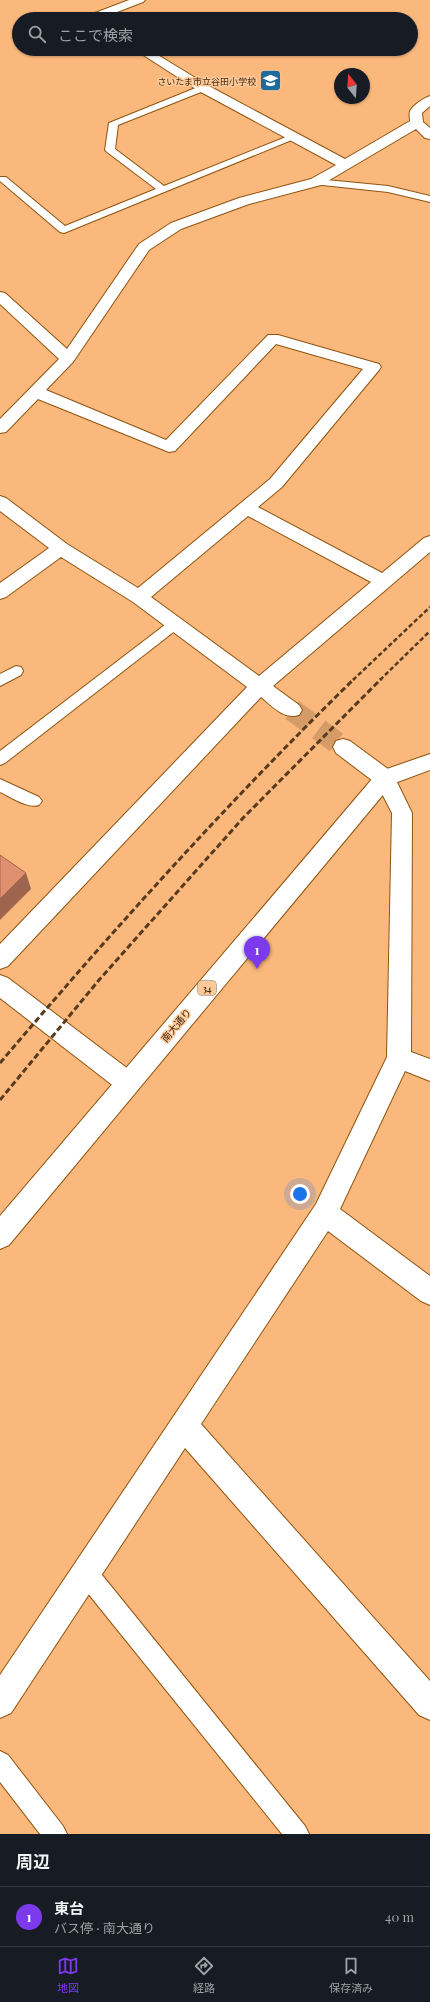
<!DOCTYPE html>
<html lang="ja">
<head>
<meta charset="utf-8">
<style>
	body { margin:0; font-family:"Playfair Display","Noto Sans JP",serif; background:#242831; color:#f1f3f6 }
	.compass { position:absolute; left:334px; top:68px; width:36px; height:36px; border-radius:50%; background:#171b24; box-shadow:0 1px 3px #0004; rotate:343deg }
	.you { position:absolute; left:300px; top:1194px; width:14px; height:14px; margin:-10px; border:3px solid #fff; border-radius:50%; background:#1a73e8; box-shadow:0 0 0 6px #1a73e833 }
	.badge { display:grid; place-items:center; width:26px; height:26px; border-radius:50%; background:#7c3aed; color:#fff; font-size:13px; font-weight:700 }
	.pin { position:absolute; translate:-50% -33px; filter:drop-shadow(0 1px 2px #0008) }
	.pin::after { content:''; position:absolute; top:21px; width:14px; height:12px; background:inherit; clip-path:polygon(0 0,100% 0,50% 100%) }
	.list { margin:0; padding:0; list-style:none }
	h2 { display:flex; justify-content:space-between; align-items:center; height:52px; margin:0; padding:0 16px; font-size:17px }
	h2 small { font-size:13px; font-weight:400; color:#9ea1a6 }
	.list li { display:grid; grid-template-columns:26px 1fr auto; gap:12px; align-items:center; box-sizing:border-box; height:60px; padding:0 16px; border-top:1px solid #363941 }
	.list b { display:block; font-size:15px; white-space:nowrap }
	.list p { margin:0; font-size:13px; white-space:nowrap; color:#9ea1a6 }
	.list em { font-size:13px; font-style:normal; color:#9ea1a6 }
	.icon { flex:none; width:22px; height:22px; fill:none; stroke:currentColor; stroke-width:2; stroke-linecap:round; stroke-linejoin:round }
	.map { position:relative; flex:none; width:430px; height:1834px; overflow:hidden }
	.search { position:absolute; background:#171b24; box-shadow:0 1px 3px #0004; left:12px; right:12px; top:12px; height:44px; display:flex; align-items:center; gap:10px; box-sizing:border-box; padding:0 14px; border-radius:22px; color:#9ea1a6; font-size:15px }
	.sheet { height:112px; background:#171b24 }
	nav { display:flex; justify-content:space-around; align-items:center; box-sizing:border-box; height:56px; border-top:1px solid #363941; background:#171b24; font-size:11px; color:#9ea1a6 }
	nav a { display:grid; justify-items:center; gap:2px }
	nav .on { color:#7c3aed }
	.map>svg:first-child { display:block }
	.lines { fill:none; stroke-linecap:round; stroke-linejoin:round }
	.street-tunnel { stroke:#d69c67; stroke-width:22; stroke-dasharray:22 11; stroke-linecap:butt }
	.lane-casing { stroke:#8f540f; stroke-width:2 }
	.street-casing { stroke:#8f540f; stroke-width:2 }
	.secondary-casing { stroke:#8f540f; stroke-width:2 }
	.primary-casing { stroke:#8f540f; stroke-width:2 }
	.lane { fill:#fff; fill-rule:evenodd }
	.street { fill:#fff; fill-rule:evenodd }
	.secondary { fill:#fff; fill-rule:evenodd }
	.primary { fill:#fff; fill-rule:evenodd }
	.rail-far1 { stroke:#583a1e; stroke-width:2.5; stroke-dasharray:4.5 2.5; stroke-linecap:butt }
	.rail { stroke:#583a1e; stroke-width:3; stroke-dasharray:6 3; stroke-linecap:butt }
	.shaded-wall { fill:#9e654e }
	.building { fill:#e1906f; stroke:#9e654e }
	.labels { text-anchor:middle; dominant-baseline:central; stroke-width:3; stroke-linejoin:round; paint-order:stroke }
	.far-poi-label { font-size:9px; fill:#462c13; stroke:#fec999; text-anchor:end }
	.shield { fill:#fec999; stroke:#7d5b3b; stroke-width:1 }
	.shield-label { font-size:9px; font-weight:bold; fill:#462c13 }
	.street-label { font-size:10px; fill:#462c13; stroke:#fec999 }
</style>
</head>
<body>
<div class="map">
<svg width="430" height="1834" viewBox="0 0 430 1834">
	<rect width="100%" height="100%" fill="#fab87c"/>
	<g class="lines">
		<path class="street-tunnel" d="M292,710l51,37"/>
		<defs>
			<path id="lane" d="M203,85l3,1v4l-88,35 -3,24 49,37 127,-51h6l2,2 -235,96 -4,-1 -60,-51v-4h6l59,49 91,-37 -49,-37 -2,-2 4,-27z
				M316,179l72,7 42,10v6l-42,-10 -75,-8 -2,-2 2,-2z
				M175,619l5,2 2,3 -2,3 -175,136 -5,2v-14l170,-130z
				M16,666l5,1 2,4 -2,4 -21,11v-12z
				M0,779l39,18 3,4 -3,4c-11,4 -28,-8 -39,-13z
				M86,1562l8,3 211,261 4,8h-27l-204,-253 -3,-8 3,-8z
				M0,1751l8,4 55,71 4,8h-27l-40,-52z"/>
			<path id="street" d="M129,0h16l-2,2 -44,17 -14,-1 2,-2z
				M134,49h14l59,36 138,74 65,-38c0,-3 -1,-7 0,-10 3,-6 14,-13 20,-15v10l-8,7 1,9 7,6v11l-5,-1 -9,-9 -95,56 -72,19 -68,25 -32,21 -76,112 -27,28 120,50 102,-105h10l101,29 2,3 -2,3 -97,117 -24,20 124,66 42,-35 6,-2v16l-157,134 26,19 3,5 -3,5c-15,5 -27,-9 -38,-18l-253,269 -8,3v-25l247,-257 -114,-85 -72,-45 -55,40 -6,2v-16l49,-35 -49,-37v-15l6,2 61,46 71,44 132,-109 93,-110 -87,-25 -101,107 -6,1 -131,-53 -32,33 -6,1v-14l59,-60 -59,-55v-12l5,1 62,56 72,-105 32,-21 68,-25 72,-19 25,-14 -137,-74zM248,516l123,66 -112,94 -108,-79z
				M343,739l7,2 42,31 20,41 -1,239 19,7v22l-25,-10 -65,138 90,67v29l-9,-4 -93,-70 -127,193 229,257v39l-11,-5 -234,-267 -174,265 -11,5v-43l316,-471 71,-147 5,-244 -15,-29 -41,-31 -3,-6 3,-6z"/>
			<path id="secondary" d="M0,975l8,3 128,97 4,8 -4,8 -8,3 -8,-3 -120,-93z"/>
			<path id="primary" d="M430,754v16l-38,14 -383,461 -9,4v-33l378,-444z"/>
		</defs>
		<use href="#lane" class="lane-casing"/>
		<use href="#street" class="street-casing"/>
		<use href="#secondary" class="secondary-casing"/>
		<use href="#primary" class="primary-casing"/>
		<use href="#lane" class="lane"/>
		<use href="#street" class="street"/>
		<use href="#secondary" class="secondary"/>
		<use href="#primary" class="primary"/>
		<path class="rail-far1" d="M353,680l77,-73
			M380,680l50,-49"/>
		<path class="rail" d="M0,1063c113,-133 229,-262 354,-384
			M0,1100l99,-120 144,-162 138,-139"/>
	</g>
	<path class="shaded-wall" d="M26,873l5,16 -31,31v-21z"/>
	<path class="building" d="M0,855l26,18 -26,26z"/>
	<defs>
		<symbol id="school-square" viewBox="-11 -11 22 22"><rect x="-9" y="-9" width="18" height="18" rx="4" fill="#1e6b9d" stroke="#fec999"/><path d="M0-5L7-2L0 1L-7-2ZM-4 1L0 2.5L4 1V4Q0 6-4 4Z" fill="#fff"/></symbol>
	</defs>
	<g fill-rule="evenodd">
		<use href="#school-square" x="258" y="68" width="25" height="25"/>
	</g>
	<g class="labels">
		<g class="far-poi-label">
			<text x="256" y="81">さいたま市立谷田小学校</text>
		</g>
		<rect class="shield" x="198" y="981" width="18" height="14" rx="3"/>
		<g class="shield-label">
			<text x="207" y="988">34</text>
		</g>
		<g class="street-label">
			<text transform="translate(176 1025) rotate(-50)">南大通り</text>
		</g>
	</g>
</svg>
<svg class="compass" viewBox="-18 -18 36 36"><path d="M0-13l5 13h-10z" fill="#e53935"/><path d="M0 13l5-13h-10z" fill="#9ea1a6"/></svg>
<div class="you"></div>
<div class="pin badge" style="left:257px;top:969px">1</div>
<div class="search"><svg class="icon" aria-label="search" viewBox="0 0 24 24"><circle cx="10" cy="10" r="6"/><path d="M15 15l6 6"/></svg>ここで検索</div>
</div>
<section class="sheet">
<h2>周辺<small></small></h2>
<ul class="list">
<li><span class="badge">1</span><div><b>東台</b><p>バス停 · 南大通り</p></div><em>40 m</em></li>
</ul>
</section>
<nav>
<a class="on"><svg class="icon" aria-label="map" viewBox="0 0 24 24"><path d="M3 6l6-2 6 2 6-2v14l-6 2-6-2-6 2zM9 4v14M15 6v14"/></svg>地図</a>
<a><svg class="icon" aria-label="directions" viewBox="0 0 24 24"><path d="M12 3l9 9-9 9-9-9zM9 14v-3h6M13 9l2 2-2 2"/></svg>経路</a>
<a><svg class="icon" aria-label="saved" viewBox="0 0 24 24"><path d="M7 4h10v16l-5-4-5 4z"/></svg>保存済み</a>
</nav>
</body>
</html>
